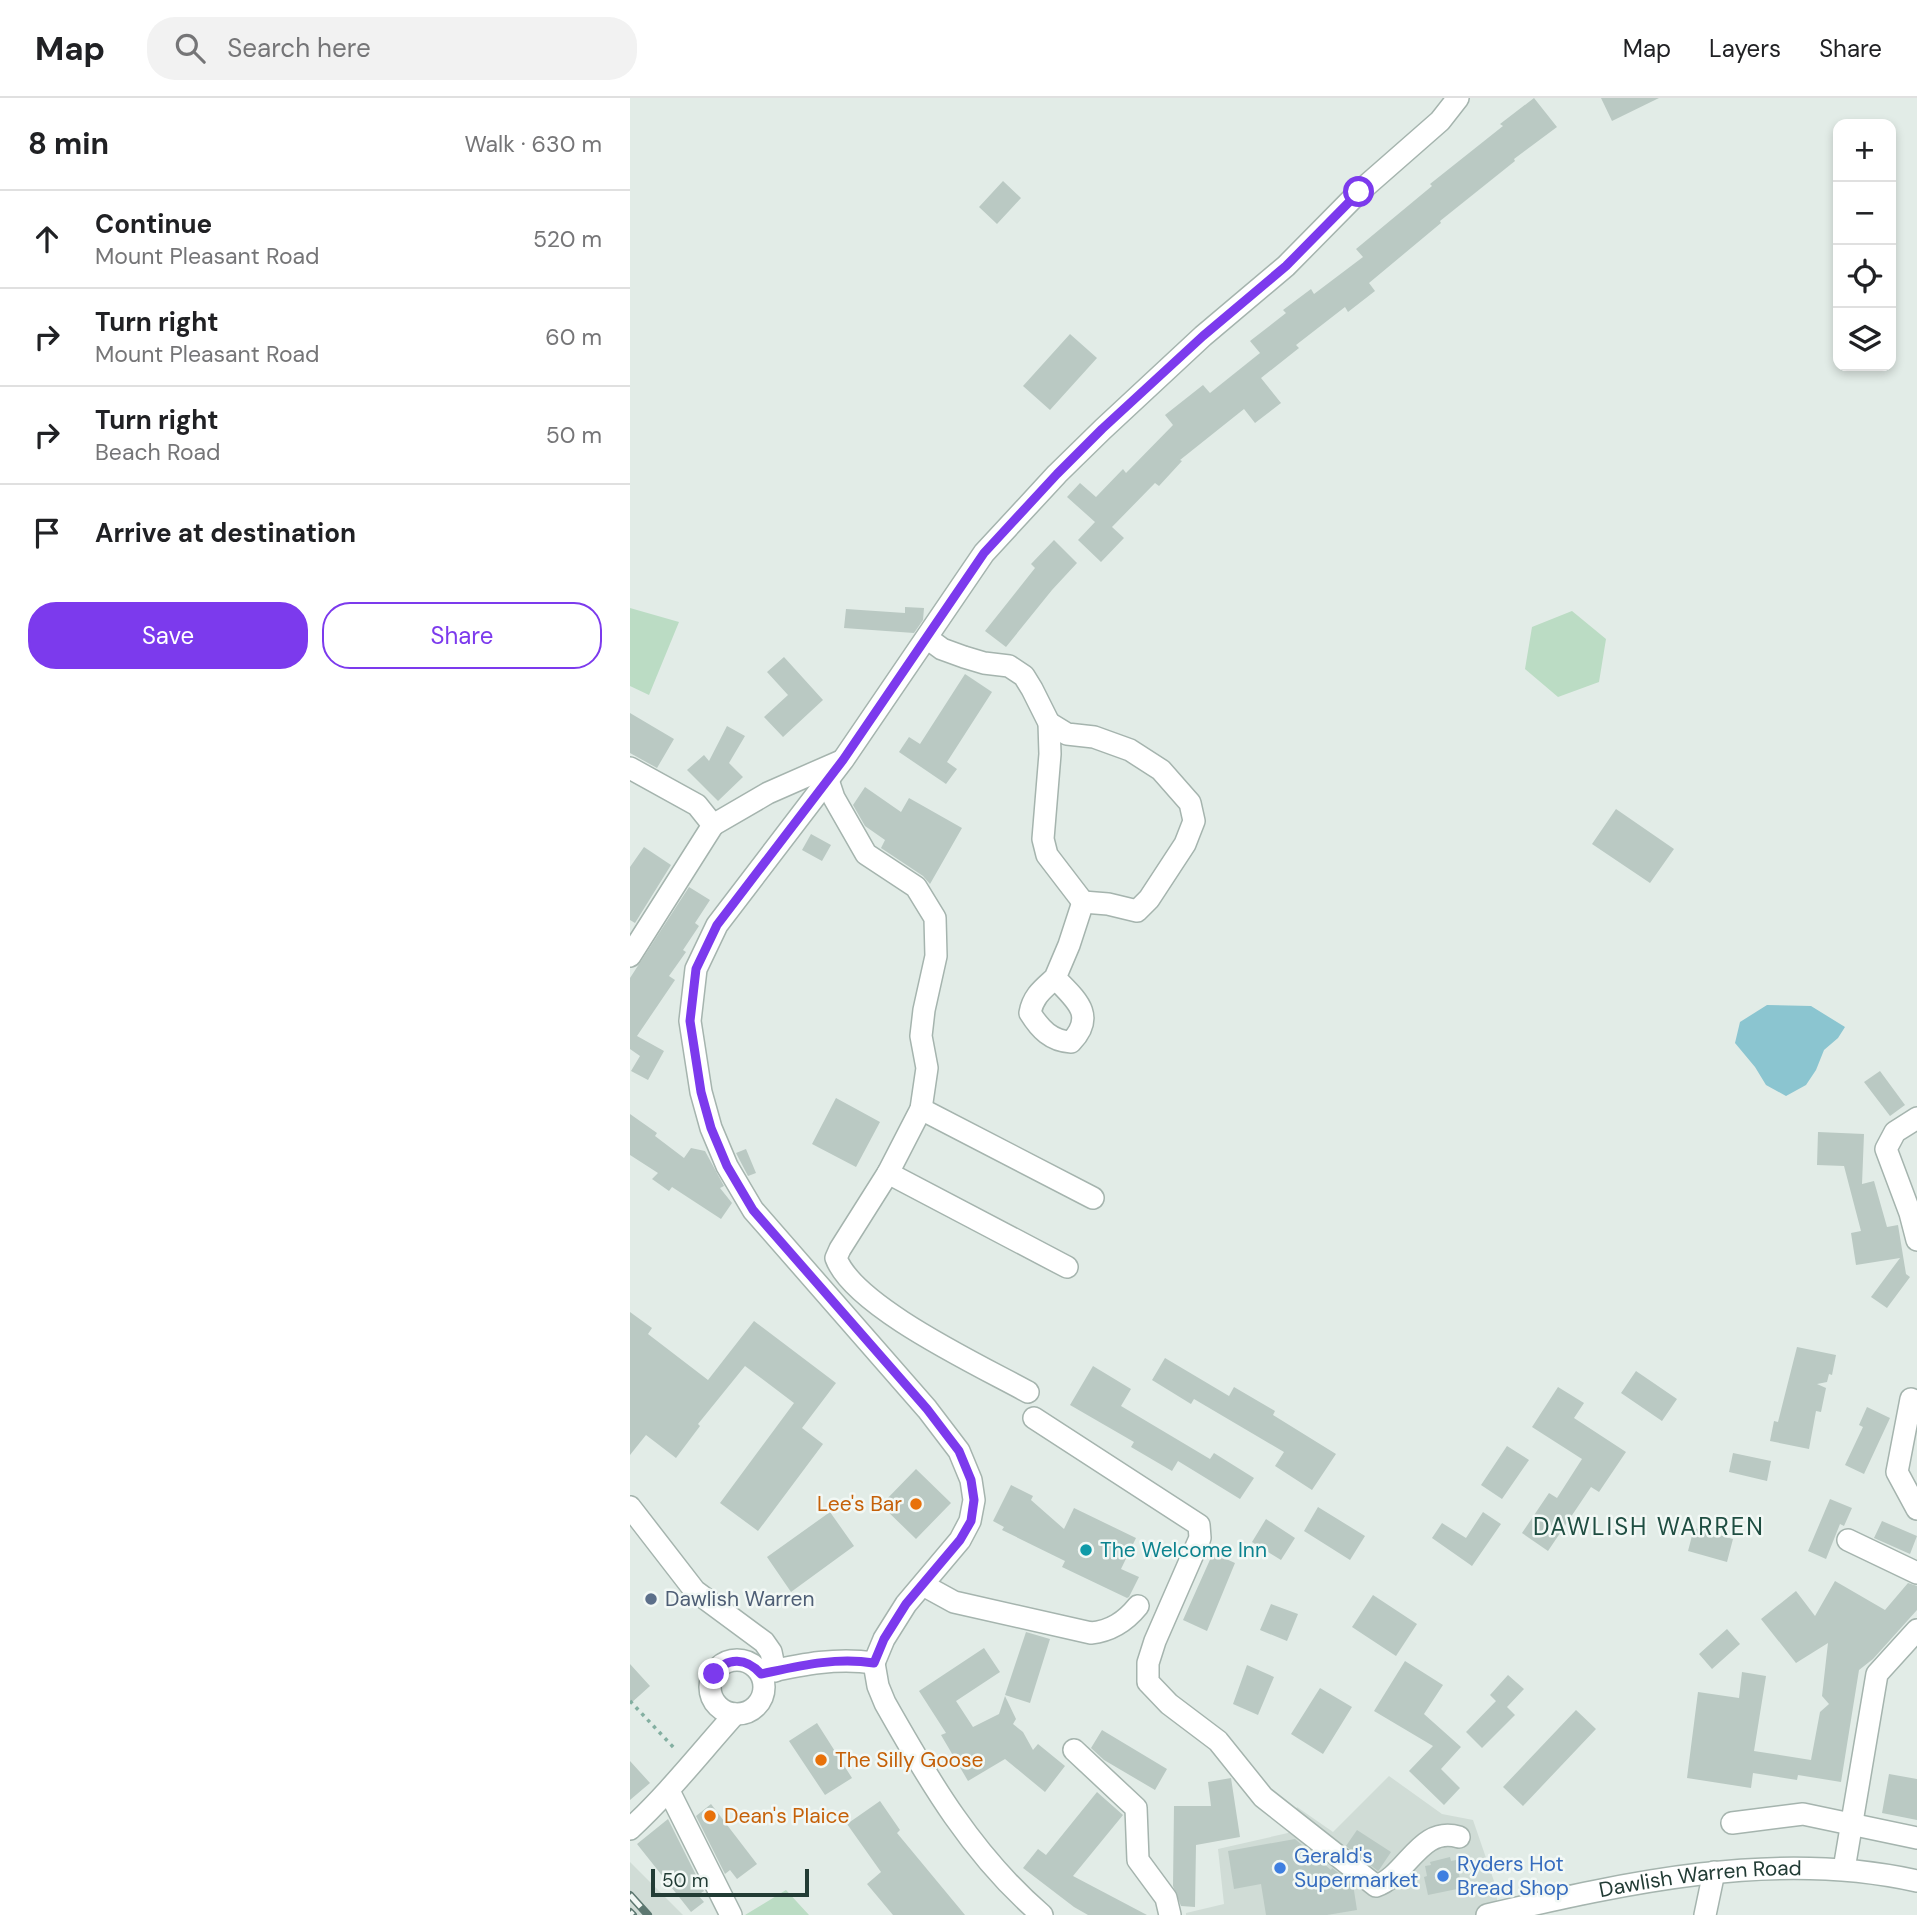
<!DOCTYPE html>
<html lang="en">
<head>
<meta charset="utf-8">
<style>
	body { margin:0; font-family:"DM Sans",sans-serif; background:#f2f2f2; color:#202124 }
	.controls { position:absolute; right:21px; top:21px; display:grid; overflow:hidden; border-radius:14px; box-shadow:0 4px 10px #0003 }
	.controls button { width:63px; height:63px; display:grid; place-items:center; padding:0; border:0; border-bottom:2px solid #e0e0e0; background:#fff; color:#202124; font:35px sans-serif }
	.scale { position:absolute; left:21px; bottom:18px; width:158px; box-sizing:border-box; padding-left:7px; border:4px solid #223c35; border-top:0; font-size:19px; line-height:24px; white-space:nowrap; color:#223c35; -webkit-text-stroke:5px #f2f8f5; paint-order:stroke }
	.stop { position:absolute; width:21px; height:21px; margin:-16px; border:5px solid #7c3aed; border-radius:50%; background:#fff }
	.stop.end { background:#7c3aed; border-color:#fff; box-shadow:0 2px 7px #0008 }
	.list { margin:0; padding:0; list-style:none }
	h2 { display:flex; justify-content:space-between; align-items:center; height:91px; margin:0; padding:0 28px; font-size:30px }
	h2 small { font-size:23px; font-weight:400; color:#757577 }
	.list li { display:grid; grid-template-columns:46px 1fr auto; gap:21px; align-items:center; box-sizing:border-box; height:98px; padding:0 28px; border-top:2px solid #e0e0e0 }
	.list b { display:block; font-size:26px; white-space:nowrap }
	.list p { margin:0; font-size:23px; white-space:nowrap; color:#757577 }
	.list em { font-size:23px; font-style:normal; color:#757577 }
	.actions { display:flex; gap:14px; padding:21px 28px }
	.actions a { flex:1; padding:16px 0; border:2px solid #7c3aed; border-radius:28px; text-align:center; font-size:24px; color:#7c3aed }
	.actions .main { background:#7c3aed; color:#fff }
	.icon { flex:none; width:38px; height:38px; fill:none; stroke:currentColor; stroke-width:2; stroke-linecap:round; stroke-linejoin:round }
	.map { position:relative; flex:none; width:1287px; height:1817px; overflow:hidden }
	header { display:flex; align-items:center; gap:42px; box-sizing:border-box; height:98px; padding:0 35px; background:#fff; border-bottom:2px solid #e0e0e0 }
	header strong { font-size:33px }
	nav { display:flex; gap:38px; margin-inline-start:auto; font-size:24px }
	.search { width:490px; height:63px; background:#f2f2f2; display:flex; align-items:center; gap:18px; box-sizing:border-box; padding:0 24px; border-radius:28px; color:#757577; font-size:26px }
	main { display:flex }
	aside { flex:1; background:#fff }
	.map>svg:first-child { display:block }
	.built { fill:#d0dcd6 }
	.green { fill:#bbdcc4 }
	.water { fill:#8bc5d0 }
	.building { fill:#bac9c3 }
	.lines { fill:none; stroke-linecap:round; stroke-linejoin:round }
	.minor-casing { stroke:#a5b4ae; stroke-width:24 }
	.path { stroke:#83afa1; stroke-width:3.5; stroke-dasharray:3.5 5; stroke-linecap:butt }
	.minor { stroke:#fff; stroke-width:21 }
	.rail-casing { stroke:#5d7871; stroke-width:8 }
	.rail { stroke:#f2f8f5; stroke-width:5; stroke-dasharray:16; stroke-linecap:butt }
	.route { stroke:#7c3aed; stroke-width:9 }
	.food-dot { fill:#e8710a; stroke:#f2f8f5; stroke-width:2.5 }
	.culture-dot { fill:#0f9aa8; stroke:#f2f8f5; stroke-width:2.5 }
	.service-dot { fill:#5c6f8a; stroke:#f2f8f5; stroke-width:2.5 }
	.shop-dot { fill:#3f7fe0; stroke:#f2f8f5; stroke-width:2.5 }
	.labels { text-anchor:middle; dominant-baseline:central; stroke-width:5; stroke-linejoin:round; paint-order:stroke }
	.food-label { font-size:21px; fill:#c56008; stroke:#f2f8f5; text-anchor:start }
	.culture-label { font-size:21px; fill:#0d838f; stroke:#f2f8f5; text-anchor:start }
	.service-label { font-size:21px; fill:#4e5e75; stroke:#f2f8f5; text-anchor:start }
	.shop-label { font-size:21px; fill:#366cbe; stroke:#f2f8f5; text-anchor:start }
	.street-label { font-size:21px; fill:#223c35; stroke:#f2f8f5 }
	.quarter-label { font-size:24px; letter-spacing:2px; fill:#1f4e42; stroke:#f2f8f5 }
</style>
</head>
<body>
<header>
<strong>Map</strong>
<div class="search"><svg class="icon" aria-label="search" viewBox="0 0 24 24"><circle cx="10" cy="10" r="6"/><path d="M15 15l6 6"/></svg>Search here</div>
<nav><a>Map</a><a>Layers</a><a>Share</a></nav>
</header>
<main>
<aside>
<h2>8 min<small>Walk · 630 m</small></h2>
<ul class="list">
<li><svg class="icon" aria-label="ahead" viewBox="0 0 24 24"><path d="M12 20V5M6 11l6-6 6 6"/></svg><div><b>Continue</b><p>Mount Pleasant Road</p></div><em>520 m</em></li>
<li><svg class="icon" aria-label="right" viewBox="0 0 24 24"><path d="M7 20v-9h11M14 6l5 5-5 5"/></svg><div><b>Turn right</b><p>Mount Pleasant Road</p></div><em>60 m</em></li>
<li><svg class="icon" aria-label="right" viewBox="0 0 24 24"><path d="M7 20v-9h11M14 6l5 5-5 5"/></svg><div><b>Turn right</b><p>Beach Road</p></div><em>50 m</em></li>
<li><svg class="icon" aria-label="arrive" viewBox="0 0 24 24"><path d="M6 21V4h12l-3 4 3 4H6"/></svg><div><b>Arrive at destination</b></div></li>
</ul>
<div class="actions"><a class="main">Save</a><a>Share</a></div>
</aside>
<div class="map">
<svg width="1287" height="1817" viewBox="0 0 1287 1817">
	<rect width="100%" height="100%" fill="#e2ece7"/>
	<path class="built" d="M759,1678l53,38 31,6 22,64 4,31h-313v-2l38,-9 -6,-55 70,-16 9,-26 36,25z
		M0,1764l53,53h-53z"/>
	<path class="green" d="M0,510l49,14 -30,73 -19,-9z
		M942,513l34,28 -7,43 -41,15 -33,-28 7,-42z
		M156,1792l23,25h-64z"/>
	<path class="water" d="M1137,907l44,1 34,21 -7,11 -14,12 -8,20 -10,15 -20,11 -20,-11 -11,-18 -20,-24 5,-21z"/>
	<path class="building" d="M904,0l23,29 -43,32 1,2 -75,60 1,2 -72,60 6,8 -27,21 -3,-5 -49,38 3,3 -38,30 20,25 -26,20 -11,-14 -64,51 2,1 -23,25 -4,-3 -43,44 12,11 -23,24 -23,-22 17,-18 -28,-25 13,-14 16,14 27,-28 3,4 47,-48 -8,-10 38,-30 7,8 50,-40 -10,-12 36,-28 -3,-3 28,-21 3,5 49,-37 -7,-8 76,-63 -2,-2 73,-58 -3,-2z
		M971,0h58l-47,23z
		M373,83l18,17 -24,26 -18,-17z
		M440,236l27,24 -47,52 -27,-24z
		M424,442l23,23 -25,27 -46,57 -21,-16 50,-63 -4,-4z
		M275,509l19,1 -1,12 -9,13 -70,-5 2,-19 59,4z
		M154,559l39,43 -40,37 -19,-20 24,-22 -21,-23z
		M335,576l27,18 -45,70 10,7 -11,15 -47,-32 10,-15 11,7z
		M0,615l44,26 -17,29 -27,-15z
		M97,628l18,10 -16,27 14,14 -25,24 -31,-31 17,-15 5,6z
		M235,689l36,25 8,-14 53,30 -32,56 -7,-8 -42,-28 4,-8 -20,-14 -12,-21z
		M986,711l58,40 -24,34 -58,-39z
		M181,736l20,11 -9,16 -20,-11z
		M14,749l27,18 -36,58 -5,-3v-53z
		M59,789l21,13 -15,23 4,3 -16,24 3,2 -17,24 6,4 -38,56 27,15 -16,29 -17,-9 9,-15 -10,-7v-71z
		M1250,973l25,34 -15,11 -26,-34z
		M206,1000l44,24 -24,45 -44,-23z
		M0,1016l27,19 -2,3 29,22 7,-10 14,3 19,35 -4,2 12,15 -11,16 -49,-32 -3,4 -17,-12 6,-6 -28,-18z
		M1188,1034l46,2 -2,50 12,-3 13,46 11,-2 8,49 4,3 -23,31 -16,-11 29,-39 -44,7 -5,-32 10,-2 -17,-65 -27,-1z
		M116,1051l10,24 -8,3 -12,-23z
		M0,1214l22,16 -4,6 60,46 46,-59 82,62 -34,45 21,16 -65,87 -38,-28 74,-100 -49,-37 -47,58 2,2 -24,32 -30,-23 -16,20z
		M1167,1249l39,8 -4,20 -3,-1 -2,8 -10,2 9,4 -5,24 -5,-1 -7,38 -39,-8 4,-20 4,1z
		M535,1260l64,38 5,-9 41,24 -2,4 63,39 -24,36 -37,-24 9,-14 -90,-53 -3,5 -39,-24z
		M463,1268l38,23 -10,17 89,53 4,-6 40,25 -14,21 -62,-38 -6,10 -41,-24 3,-5 -64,-37z
		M1006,1273l41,28 -15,22 -41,-28z
		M928,1289l26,16 -10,15 52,34 -27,40 -8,-5 -43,64 -26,-18 27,-40 8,5 25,-39 -50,-32z
		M1237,1309l23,11 -26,56 -19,-9 18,-38 -4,-2z
		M877,1348l22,14 -27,39 -21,-14z
		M1103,1355l38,8 -4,20 -38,-9z
		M286,1371l35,34 -35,36 -35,-34z
		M381,1387l22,11 -2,4 33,29 10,-21 62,30 -15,31 18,8 -10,20 -2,1 -65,-31 3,-6 -63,-31 2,-3 -11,-6z
		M1200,1401l22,9 -8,18 -4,-2 -14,35 -18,-8z
		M688,1409l47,29 -15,24 -46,-29z
		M200,1414l24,34 -63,46 -24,-35z
		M853,1414l18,12 -29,42 -40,-28 10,-15 24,15z
		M636,1421l29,19 -14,22 -29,-18z
		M1252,1423l35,15 -7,18 -36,-16z
		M1064,1430l39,11 -6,23 -39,-11z
		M583,1455l22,10 -28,68 -24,-11z
		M1205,1483l50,29 23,-27 9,3v24l-44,49 -14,11 -18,112 -43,-7 -1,5 -44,-7 -2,15 -64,-10 11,-86 41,6 3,-26 24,4 -12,75 57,9 9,-48 9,-8 -7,-8 6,-53 -32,20 -35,-44 35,-28 19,25z
		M743,1497l44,29 -21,32 -44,-29z
		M641,1506l27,10 -11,27 -27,-11z
		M1097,1531l13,15 -28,25 -13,-15z
		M396,1534l24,7 -20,64 -25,-8z
		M354,1550l16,24 -44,29 17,26 26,-13 6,-18 11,23 -3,5 10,8 10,18 5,-6 27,22 -20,26 -40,-33 -37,22 -27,-46 5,-2 -27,-42z
		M775,1563l38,24 -19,29 37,33 -20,22 19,19 -16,17 -35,-34 24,-25 -59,-35z
		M0,1566l20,22 -20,18z
		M617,1567l27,12 -16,38 -25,-11z
		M878,1577l16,14 -17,18 8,8 -33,33 -16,-16 30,-31 -6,-6z
		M690,1590l32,19 -29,47 -32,-20z
		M946,1612l20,19 -73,77 -20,-19z
		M187,1625l35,55 -27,17 -36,-54z
		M472,1632l65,39 -12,21 -51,-30 -13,-12z
		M0,1663l20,22 -20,17z
		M1259,1676l28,5v41l-35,-7z
		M601,1680l9,59 -44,8 -1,62 -14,-1 -8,-20 1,-80h37l-3,-24z
		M467,1694l26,23 -50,61 74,39h-59l-14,-8 -51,-39 15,-19 8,6z
		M250,1703l20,29 -3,3 68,82h-72l-26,-31 14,-12 -34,-48z
		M81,1706l46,60 -20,15 -7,-9 -5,4 -29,-58z
		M38,1721l36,72 -6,4 6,7 -13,10 -54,-68z
		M727,1732l34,22 -12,18 -1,1 -32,-25z
		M665,1741l36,31 1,-2 21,16 4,26 -30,5h-61l-5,-31 -27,5 -6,-38z
		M820,1759l1,4 5,-1 6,28 -34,7 -4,-18 3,-1 -2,-10 6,-1 -1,-3z"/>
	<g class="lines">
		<defs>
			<g id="minor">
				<path d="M297,540l15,11 22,8 20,6 25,3 15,10 8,13 17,34 1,31 -7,85 4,16 36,47"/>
				<path d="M419,625l18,11 27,3 36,13 31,20 29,33 4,18 -9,23 -36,55 -12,12 -29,-7 -25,-2"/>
				<path d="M0,670l67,37 16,20 -83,131"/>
				<path d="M198,682l6,18 32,56 50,33 19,31 1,38 -12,54 -3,26 6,32 -6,41 -33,64 -48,76 -4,9c18,49 145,108 192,134"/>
				<path d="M83,727l55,-32 73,-32"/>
				<path d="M425,880c-12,11 -22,18 -25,35 10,16 21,28 41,29 26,-27 4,-43 -16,-64l14,-33 14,-43"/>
				<path d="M291,1011l172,89"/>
				<path d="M1287,1020l-22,14 -9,17 24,64 7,27"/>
				<path d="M258,1075l179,94"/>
				<path d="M1281,1301l-14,73 20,37"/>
				<path d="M404,1320l165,107 1,13 -45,103 -7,22v19l21,22 49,37 45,56 113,89c31,-10 44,-61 83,-49"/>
				<path d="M0,1409l65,84 69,51 7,10 4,19"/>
				<path d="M1218,1442l69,33"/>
				<path d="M293,1487l31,17 137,31c20,-2 34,-11 47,-27"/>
				<circle cx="107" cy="1589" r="27"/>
				<path d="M244,1565l10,-24 22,-35 54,-64 10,-19 4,-21 -3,-20 -12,-29 -32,-42 -174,-199 -26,-44 -16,-38 -10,-36 -11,-71 6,-52 21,-44 126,-165 141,-207 73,-79 46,-45 100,-93 83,-70 73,-74 81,-71 18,-23"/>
				<path d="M244,1565l4,23 7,17c44,78 88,153 157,212"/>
				<path d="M132,1575c38,-8 73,-16 112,-10"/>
				<path d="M444,1652l62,58 2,52 28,38 4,17"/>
				<path d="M39,1693l62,124"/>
				<path d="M1102,1725l71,-9 114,24"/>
				<path d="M0,1731c38,-35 70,-76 105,-115"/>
				<path d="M1214,1771l33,-195 40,-44"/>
				<path id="s1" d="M857,1817c139,-32 287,-66 430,-34"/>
				<path d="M1075,1817l9,-43"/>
			</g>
		</defs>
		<use href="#minor" class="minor-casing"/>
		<path class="path" d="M0,1603l46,49"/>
		<use href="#minor" class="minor"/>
		<defs>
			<path id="rail" d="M0,1797l18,20
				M0,1814l3,3"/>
		</defs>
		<use href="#rail" class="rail-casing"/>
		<use href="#rail" class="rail"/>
	</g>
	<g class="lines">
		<path class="route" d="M84,1576c13,-18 33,-16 47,0 38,-8 73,-17 113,-11l10,-24 22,-35 54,-64 11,-19 3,-21 -3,-20 -12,-29 -32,-42 -174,-199 -26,-44 -16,-38 -10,-36 -11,-71 6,-52 21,-44 126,-165 141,-207 73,-79 45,-45 101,-93 83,-70 73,-74"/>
	</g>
	<g class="food-dot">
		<circle cx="286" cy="1406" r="7"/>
		<circle cx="191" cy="1662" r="7"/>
		<circle cx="80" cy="1718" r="7"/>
	</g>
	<circle class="culture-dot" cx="456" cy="1452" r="7"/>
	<circle class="service-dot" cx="21" cy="1501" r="7"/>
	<g class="shop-dot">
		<circle cx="650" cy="1770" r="7"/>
		<circle cx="813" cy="1778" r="7"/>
	</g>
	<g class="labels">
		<g class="food-label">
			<text x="272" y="1406" text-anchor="end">Lee's Bar</text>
			<text x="205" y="1662">The Silly Goose</text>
			<text x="94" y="1718">Dean's Plaice</text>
		</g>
		<g class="culture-label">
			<text x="470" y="1452">The Welcome Inn</text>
		</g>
		<g class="service-label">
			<text x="35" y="1501">Dawlish Warren</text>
		</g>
		<g class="shop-label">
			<text x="664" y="1758">Gerald's<tspan x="664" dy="24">Supermarket</tspan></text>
			<text x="827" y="1766">Ryders Hot<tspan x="827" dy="24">Bread Shop</tspan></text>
		</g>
		<g class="street-label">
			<text stroke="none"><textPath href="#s1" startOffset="217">Dawlish Warren Road</textPath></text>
		</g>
		<g class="quarter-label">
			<text x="1019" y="1428">DAWLISH WARREN</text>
		</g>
	</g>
</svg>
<div class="controls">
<button>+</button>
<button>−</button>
<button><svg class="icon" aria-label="locate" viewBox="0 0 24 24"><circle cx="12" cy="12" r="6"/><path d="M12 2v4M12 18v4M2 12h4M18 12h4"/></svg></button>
<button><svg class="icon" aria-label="layers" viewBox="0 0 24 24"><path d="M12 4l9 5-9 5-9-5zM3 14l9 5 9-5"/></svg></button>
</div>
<div class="scale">50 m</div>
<div class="stop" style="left:729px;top:94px"></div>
<div class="stop end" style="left:84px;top:1576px"></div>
</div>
</main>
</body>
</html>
